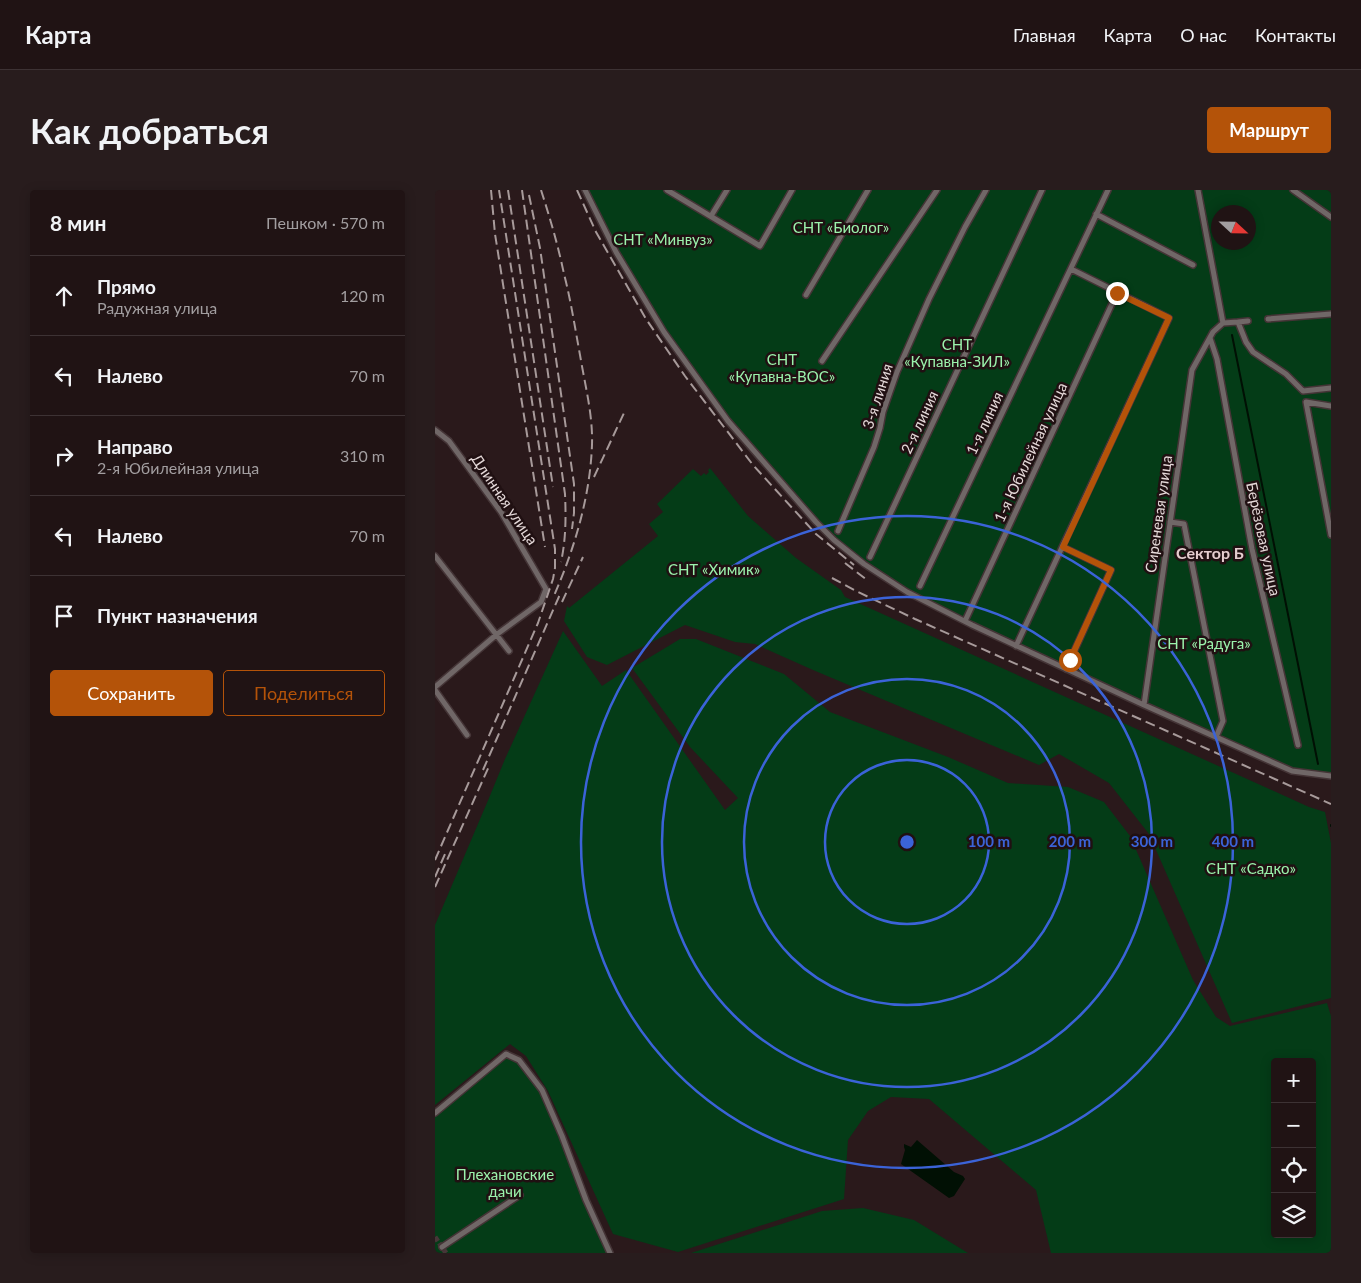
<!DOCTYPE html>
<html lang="ru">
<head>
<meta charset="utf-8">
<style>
	body { margin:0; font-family:Lato,sans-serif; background:#281c1d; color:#f1f3f6 }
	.controls { position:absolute; right:15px; bottom:15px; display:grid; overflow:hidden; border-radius:5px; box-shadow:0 2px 12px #0003 }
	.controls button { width:45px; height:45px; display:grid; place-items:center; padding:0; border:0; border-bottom:1px solid #3d3234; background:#201314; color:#f1f3f6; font:25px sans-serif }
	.compass { position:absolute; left:776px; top:15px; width:45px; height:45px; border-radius:50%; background:#201314; box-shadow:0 2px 12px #0003; rotate:112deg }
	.stop { position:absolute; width:15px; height:15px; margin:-11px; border:4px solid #b45309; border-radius:50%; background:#fff }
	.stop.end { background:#b45309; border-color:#fff; box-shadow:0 1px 5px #0008 }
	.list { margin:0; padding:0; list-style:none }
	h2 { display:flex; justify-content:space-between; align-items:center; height:65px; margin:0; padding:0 20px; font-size:21px }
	h2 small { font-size:16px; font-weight:400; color:#a29ea0 }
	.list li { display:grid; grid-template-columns:32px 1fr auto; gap:15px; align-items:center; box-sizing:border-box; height:80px; padding:0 20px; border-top:1px solid #3d3234 }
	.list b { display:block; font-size:19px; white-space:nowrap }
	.list p { margin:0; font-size:16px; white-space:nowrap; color:#a29ea0 }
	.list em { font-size:16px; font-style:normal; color:#a29ea0 }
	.actions { display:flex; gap:10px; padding:15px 20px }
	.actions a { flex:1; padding:11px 0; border:1px solid #b45309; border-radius:5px; text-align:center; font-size:18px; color:#b45309 }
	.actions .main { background:#b45309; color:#fff }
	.icon { flex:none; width:28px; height:28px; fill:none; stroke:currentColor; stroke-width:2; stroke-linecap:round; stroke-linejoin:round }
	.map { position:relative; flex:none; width:896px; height:1063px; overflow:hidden; border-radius:5px }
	header { display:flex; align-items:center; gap:30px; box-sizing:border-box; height:70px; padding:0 25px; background:#201314; border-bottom:1px solid #3d3234 }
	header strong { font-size:24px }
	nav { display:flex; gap:28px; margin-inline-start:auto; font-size:18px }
	.intro { display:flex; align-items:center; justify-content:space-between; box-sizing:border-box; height:120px; padding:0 30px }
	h1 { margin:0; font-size:35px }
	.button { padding:12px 22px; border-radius:5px; background:#b45309; color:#fff; font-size:18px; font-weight:700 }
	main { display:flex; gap:30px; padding:0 30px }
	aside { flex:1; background:#201314; border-radius:5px; box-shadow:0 2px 12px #0003 }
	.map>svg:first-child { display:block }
	.green { fill:#043c17; fill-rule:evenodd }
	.water { fill:#011004 }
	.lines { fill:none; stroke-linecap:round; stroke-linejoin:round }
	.stream { stroke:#011004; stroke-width:2 }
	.minor-tunnel { stroke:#463638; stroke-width:5; stroke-dasharray:5 2.5; stroke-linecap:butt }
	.minor-casing { stroke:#443436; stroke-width:8 }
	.minor { stroke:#706767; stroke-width:5 }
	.rail { stroke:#a79a9a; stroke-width:2; stroke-dasharray:10 5; stroke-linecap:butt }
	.route { stroke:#b45309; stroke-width:6 }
	.ring { fill:none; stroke:#3b63d8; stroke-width:2.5 }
	.labels { text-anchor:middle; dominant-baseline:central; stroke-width:5; stroke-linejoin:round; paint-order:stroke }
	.park-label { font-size:15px; fill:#9bf3ac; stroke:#201012 }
	.street-label { font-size:15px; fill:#e5d9d9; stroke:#201012 }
	.neighbourhood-label { font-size:16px; font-weight:bold; fill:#e5cdcf; stroke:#201012 }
	.centre { fill:#3b63d8; stroke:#201012; stroke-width:2.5 }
	.ring-label { font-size:15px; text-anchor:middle; font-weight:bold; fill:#3b63d8; stroke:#201012; stroke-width:5; stroke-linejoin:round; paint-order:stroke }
</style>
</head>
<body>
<header>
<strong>Карта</strong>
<nav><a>Главная</a><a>Карта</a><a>О нас</a><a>Контакты</a></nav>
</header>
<div class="intro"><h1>Как добраться</h1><a class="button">Маршрут</a></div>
<main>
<aside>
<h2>8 мин<small>Пешком · 570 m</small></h2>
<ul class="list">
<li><svg class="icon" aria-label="ahead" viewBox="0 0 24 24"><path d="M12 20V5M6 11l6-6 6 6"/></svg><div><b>Прямо</b><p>Радужная улица</p></div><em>120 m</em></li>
<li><svg class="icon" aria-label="left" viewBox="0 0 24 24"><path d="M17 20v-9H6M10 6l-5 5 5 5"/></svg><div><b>Налево</b></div><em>70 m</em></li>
<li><svg class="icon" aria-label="right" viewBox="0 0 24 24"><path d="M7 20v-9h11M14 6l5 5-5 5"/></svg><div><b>Направо</b><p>2-я Юбилейная улица</p></div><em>310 m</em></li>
<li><svg class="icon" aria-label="left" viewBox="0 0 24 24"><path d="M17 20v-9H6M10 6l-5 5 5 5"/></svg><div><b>Налево</b></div><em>70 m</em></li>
<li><svg class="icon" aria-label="arrive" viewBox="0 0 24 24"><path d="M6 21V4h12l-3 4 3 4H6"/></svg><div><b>Пункт назначения</b></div></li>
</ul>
<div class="actions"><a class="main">Сохранить</a><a>Поделиться</a></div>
</aside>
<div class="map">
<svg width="896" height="1063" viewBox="0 0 896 1063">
	<rect width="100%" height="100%" fill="#2a191b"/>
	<path class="green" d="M150,0h746v586l-39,-5 -148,-66 -237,-113 -73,-52 -106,-119 -60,-83 -52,-86zM784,22h30v30h-30z
		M275,278l38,48 48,42 45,32 4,7 464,210 16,5 6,31v155l-99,25 -83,-189 -40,-51 -50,-29 -20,11 -226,-95 -58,-26 -20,-2 -50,-17 -78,40 -20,-8 -23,-36 3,-15 2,2 89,-72 -9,-12 14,-12 -6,-8 36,-35 8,7 3,-3 2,2 3,-3 -1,-2z
		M128,441l39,55 24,-16 99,140 13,-12 -48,-51 -58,-79 48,-29h16l88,35 46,38 118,45 60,26 60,4 36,15 26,34 63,144 23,37 14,9 97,-23 4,13v237h-280l-15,-63 -107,-91 -38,-2 -23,14 -20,29 -4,59 -166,53 -65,-18 -65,-143 -22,-35 -16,-12 -75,61v-180l54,-127 16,-39zM840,872h37v172h-37z
		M71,864l13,6 23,30 68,163h-175v-140z
		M428,1018l51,12 54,33h-277l131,-42z"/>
	<path class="water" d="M482,950l37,32 9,4 2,3 -11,17 -5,2 -48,-34 4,-14 -1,-3v-3l7,3z"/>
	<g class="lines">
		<path class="stream" d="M797,145l86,429
			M896,635v1"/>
		<path class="minor-tunnel" d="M0,1047l11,16"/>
		<defs>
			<path id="minor" d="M150,0l31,62 48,80 64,89 88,101 18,18 30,24 43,28 65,33 172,80 148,66 39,5
				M232,0l93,56 32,-56
				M858,0l38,27
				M661,24l97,51
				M276,26l16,-26
				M371,105l62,-105
				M833,129l63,-5
				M803,132l10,-1
				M788,133l15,-1 8,20 7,10 33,22 17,17 28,-3
				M775,148l7,21 35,190 46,196
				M387,171l115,-171
				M896,216l-25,-4 25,133
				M0,240l14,11 52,71 45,77 -5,13 -45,33 -61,52
				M735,332l14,2 39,197 -7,16
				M403,341l36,-84 6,-19 3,-16 14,-40 32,-73 36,-72 21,-37
				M628,357l48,23 -45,99
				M0,366l74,95
				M435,367l172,-367
				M485,396l188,-396
				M530,431l152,-328
				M581,456l153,-328 -98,-49
				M0,500l32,45
				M709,515l48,-335 21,-38 10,-9 -25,-133
				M0,923l71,-59 13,6 23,30 20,46 24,64 24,53
				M7,1057l78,-52"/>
		</defs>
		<use href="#minor" class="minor-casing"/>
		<use href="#minor" class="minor"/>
		<path class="rail" d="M56,0l4,44 50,313
			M73,0l45,297
			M87,0l43,304c1,23 1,45 -4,68
			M106,0c9,28 17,55 23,84 7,27 11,54 16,81 5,30 13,60 12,90 -2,53 -18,105 -39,153
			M142,0l19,42 50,87 39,57 68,89 63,69 38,31
			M94,5l11,53 34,236v29l-2,16
			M159,287l30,-64
			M410,373l22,17
			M397,388l26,14 57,27 416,185
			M127,412l21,-45
			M48,580l78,-178
			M0,670l103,-237 15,-44 2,-11v-19l-56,-359
			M0,687l10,-23
			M0,697l55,-123"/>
	</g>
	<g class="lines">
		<path class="route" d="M635,470l41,-90 -48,-23 106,-229 -52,-25"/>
	</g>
	<g class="ring">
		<circle cx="472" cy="652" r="82"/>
		<circle cx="472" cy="652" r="163"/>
		<circle cx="472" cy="652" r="245"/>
		<circle cx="472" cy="652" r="326"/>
	</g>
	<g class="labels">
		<g class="park-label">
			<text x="406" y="37">СНТ «Биолог»</text>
			<text x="228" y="49">СНТ «Минвуз»</text>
			<text x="522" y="154">СНТ<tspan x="522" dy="17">«Купавна-ЗИЛ»</tspan></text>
			<text x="347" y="169">СНТ<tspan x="347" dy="17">«Купавна-ВОС»</tspan></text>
			<text x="279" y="379">СНТ «Химик»</text>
			<text x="769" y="453">СНТ «Радуга»</text>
			<text x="816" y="678">СНТ «Садко»</text>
			<text x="70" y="984">Плехановские<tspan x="70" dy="17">дачи</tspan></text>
		</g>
		<g class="street-label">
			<text transform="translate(442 206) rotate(-72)">3-я линия</text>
			<text transform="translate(484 232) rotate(-65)">2-я линия</text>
			<text transform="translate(549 233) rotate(-65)">1-я линия</text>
			<text transform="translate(595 262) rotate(-65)">1-я Юбилейная улица</text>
			<text transform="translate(70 309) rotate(56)">Длинная улица</text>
			<text transform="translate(723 324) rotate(-82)">Сиреневая улица</text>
			<text transform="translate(829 349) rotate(78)">Берёзовая улица</text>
		</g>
		<g class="neighbourhood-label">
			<text x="775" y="362">Сектор Б</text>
		</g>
	</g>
	<circle cx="472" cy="652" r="8" class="centre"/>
	<g class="ring-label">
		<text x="554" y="657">100 m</text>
		<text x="635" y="657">200 m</text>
		<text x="717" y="657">300 m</text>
		<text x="798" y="657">400 m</text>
	</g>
</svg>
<div class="controls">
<button>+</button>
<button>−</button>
<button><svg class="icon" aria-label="locate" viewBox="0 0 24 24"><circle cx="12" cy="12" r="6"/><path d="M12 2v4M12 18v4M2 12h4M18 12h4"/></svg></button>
<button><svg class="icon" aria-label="layers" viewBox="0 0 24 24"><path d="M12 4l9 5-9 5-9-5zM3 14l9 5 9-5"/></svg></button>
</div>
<svg class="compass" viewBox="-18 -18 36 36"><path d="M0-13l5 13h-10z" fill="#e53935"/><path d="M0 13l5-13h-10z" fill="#a29ea0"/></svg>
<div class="stop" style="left:635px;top:470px"></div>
<div class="stop end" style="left:682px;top:103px"></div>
</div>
</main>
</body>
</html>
